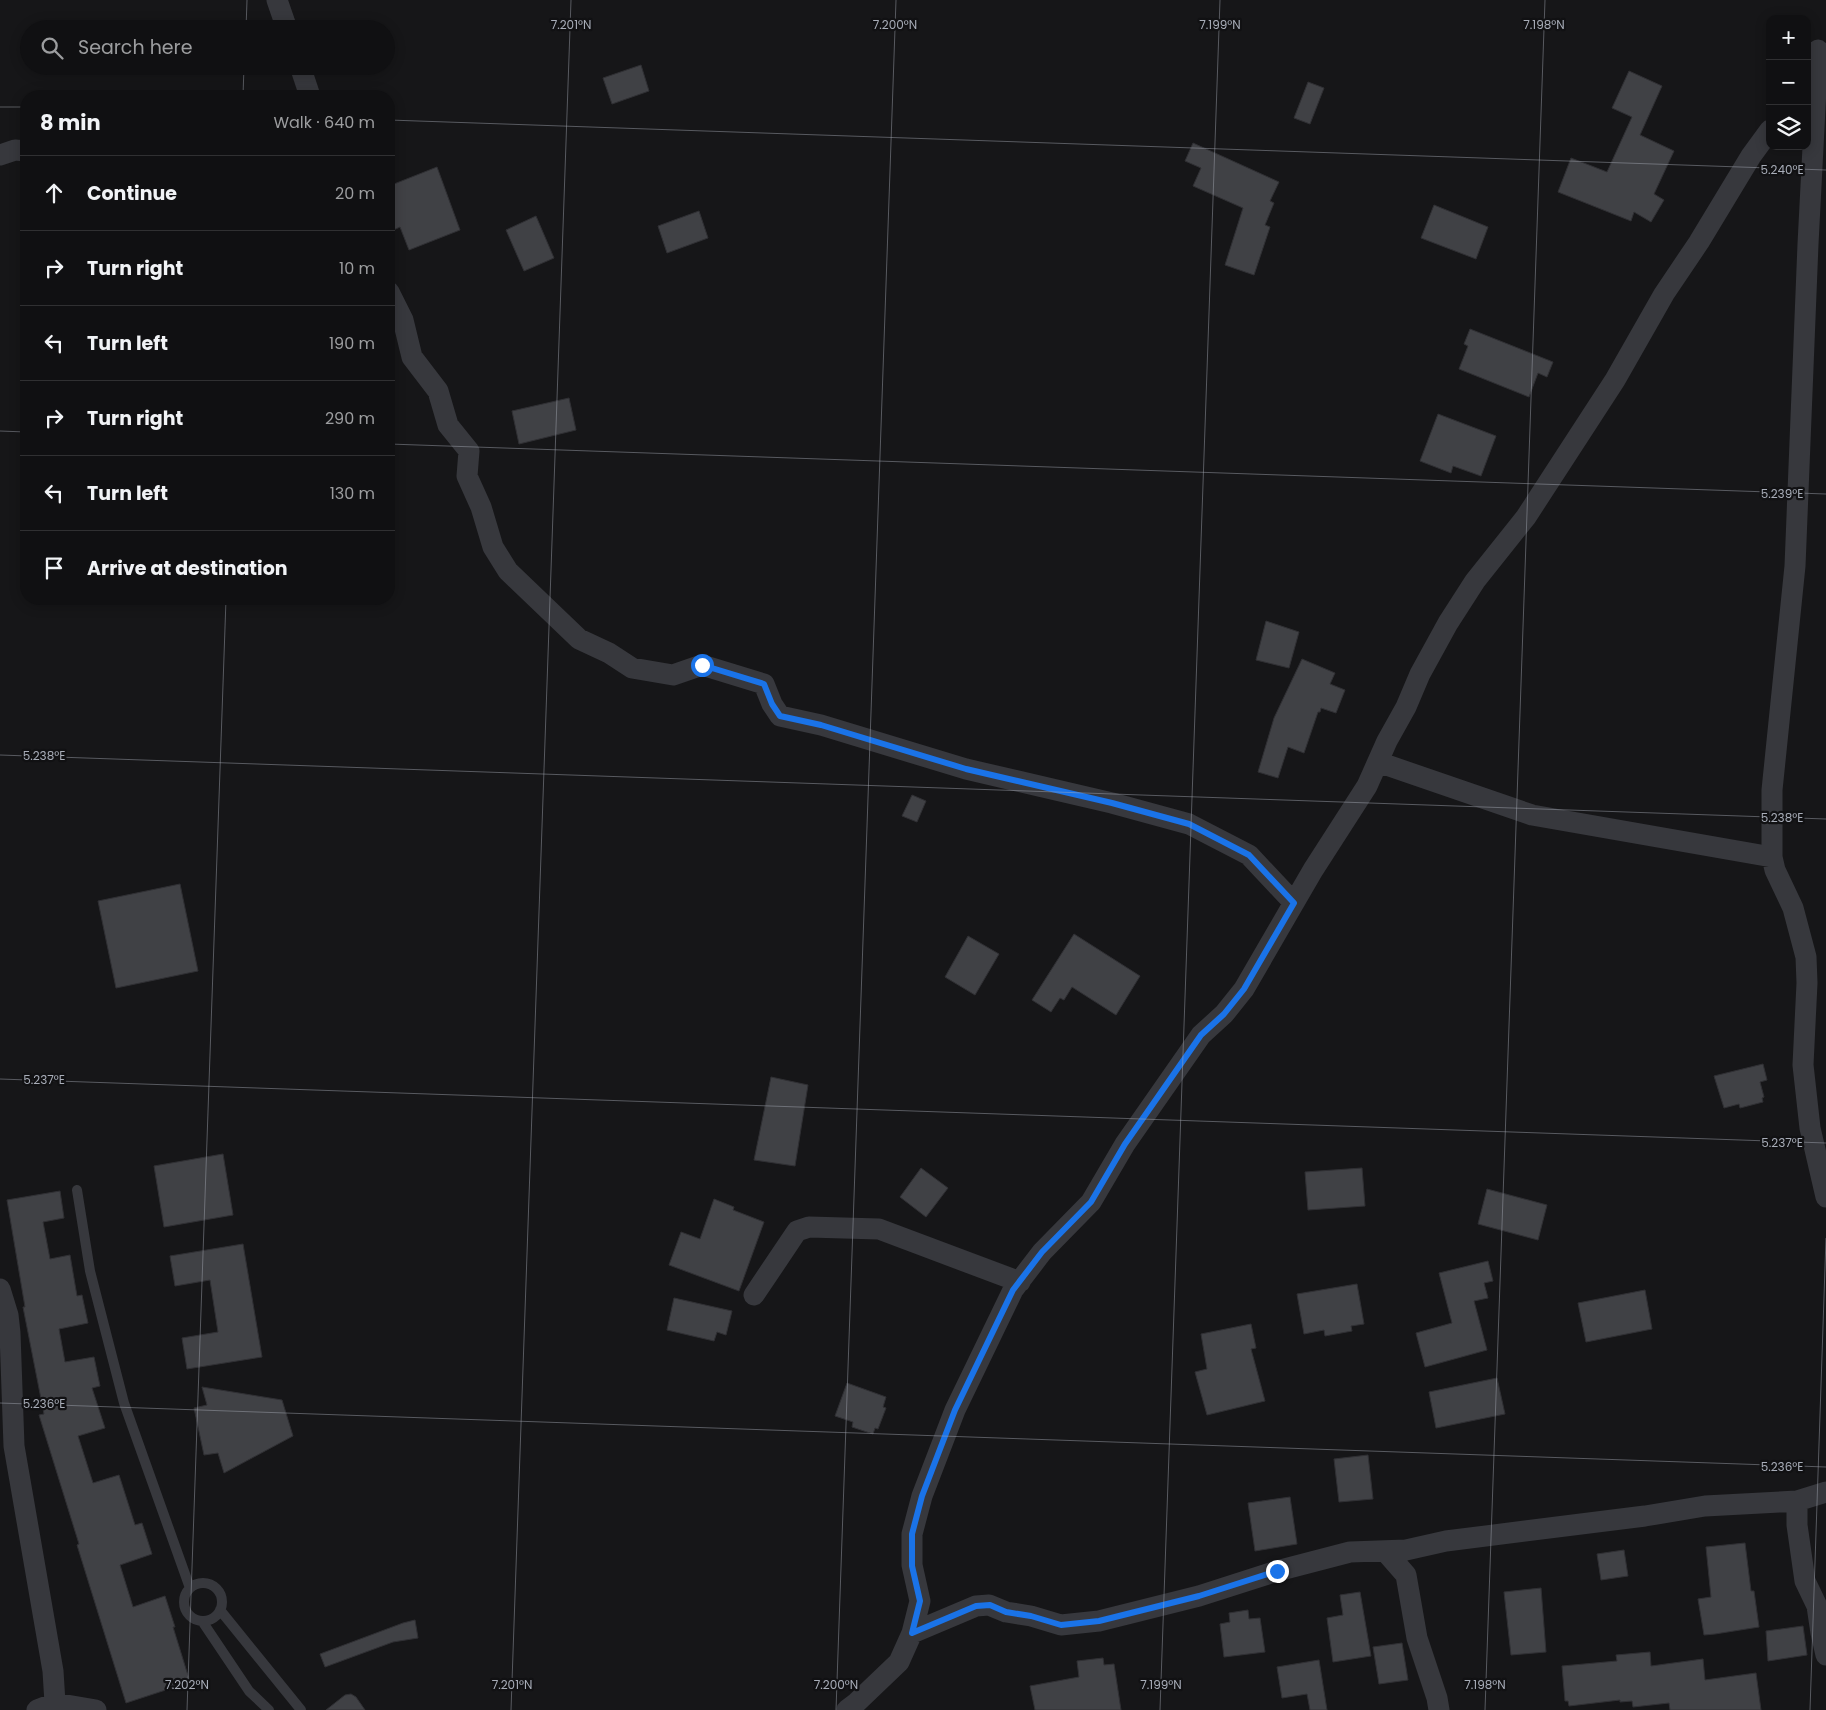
<!DOCTYPE html>
<html lang="en">
<head>
<meta charset="utf-8">
<style>
	body { margin:0; font-family:Poppins,sans-serif; background:#19191b; color:#f1f3f6 }
	.controls { position:absolute; right:15px; top:15px; display:grid; overflow:hidden; border-radius:10px; box-shadow:0 2px 12px #0003 }
	.controls button { width:45px; height:45px; display:grid; place-items:center; padding:0; border:0; border-bottom:1px solid #303032; background:#101012; color:#f1f3f6; font:25px sans-serif }
	.stop { position:absolute; width:15px; height:15px; margin:-11px; border:4px solid #1a73e8; border-radius:50%; background:#fff }
	.stop.end { background:#1a73e8; border-color:#fff; box-shadow:0 1px 5px #0008 }
	.list { margin:0; padding:0; list-style:none }
	h2 { display:flex; justify-content:space-between; align-items:center; height:65px; margin:0; padding:0 20px; font-size:21px }
	h2 small { font-size:16px; font-weight:400; color:#9c9d9f }
	.list li { display:grid; grid-template-columns:32px 1fr auto; gap:15px; align-items:center; box-sizing:border-box; height:75px; padding:0 20px; border-top:1px solid #303032 }
	.list b { display:block; font-size:19px; white-space:nowrap }
	.list em { font-size:16px; font-style:normal; color:#9c9d9f }
	.icon { flex:none; width:28px; height:28px; fill:none; stroke:currentColor; stroke-width:2; stroke-linecap:round; stroke-linejoin:round }
	.map { position:relative; flex:none; width:1826px; height:1710px; overflow:hidden }
	.search { position:absolute; background:#101012; box-shadow:0 2px 12px #0003; left:20px; top:20px; width:375px; height:55px; display:flex; align-items:center; gap:12px; box-sizing:border-box; padding:0 18px; border-radius:28px; color:#9c9d9f; font-size:19px }
	.panel { position:absolute; background:#101012; box-shadow:0 2px 12px #0003; left:20px; top:90px; width:375px; height:515px; border-radius:20px }
	.map>svg:first-child { display:block }
	.building { fill:#404145; stroke:#303034 }
	.lines { fill:none; stroke-linecap:round; stroke-linejoin:round }
	.service { stroke:#37383d; stroke-width:10 }
	.minor { stroke:#37383d; stroke-width:21 }
	.route { stroke:#1a73e8; stroke-width:6 }
	.ticks { fill:none; stroke:#a8adb8; stroke-width:1; stroke-opacity:0.45 }
	.ticks-label { font-size:12px; text-anchor:middle; fill:#a8adb8; stroke:#111113; stroke-width:4.5; stroke-linejoin:round; paint-order:stroke }
</style>
</head>
<body>
<div class="map">
<svg width="1826" height="1710" viewBox="0 0 1826 1710">
	<rect width="100%" height="100%" fill="#161618"/>
	<path class="building" d="M641,65l8,26 -37,13 -9,-26z
		M1629,71l33,15 -22,49 34,16 -20,43 10,6 -13,22 -17,-10 -3,9 -73,-29 13,-34 36,14 25,-55 -20,-9z
		M1308,82l16,6 -14,36 -16,-6z
		M1193,143l86,39 -9,19 4,2 -9,22 5,2 -16,48 -29,-10 18,-57 -50,-22 8,-18 -16,-7z
		M437,167l23,63 -51,20 -9,-23 -11,5v-19l5,-2 -5,-15v-10z
		M1434,205l54,22 -12,32 -55,-21z
		M699,211l9,27 -41,15 -9,-27z
		M536,216l18,42 -30,13 -18,-41z
		M1470,329l83,33 -6,15 -9,-4 -9,24 -70,-28 9,-23 -4,-2z
		M569,398l7,32 -57,14 -7,-33z
		M1438,414l58,22 -15,40 -28,-10 -2,7 -31,-12z
		M1266,621l33,11 -10,36 -33,-8z
		M1302,659l33,14 -5,11 15,6 -9,23 -15,-5 -1,4h-2l-14,41 -16,-6 -10,31 -20,-6 16,-54z
		M912,795l14,6 -9,21 -15,-6z
		M180,884l18,87 -82,17 -18,-87z
		M1074,934l66,42 -24,39 -44,-28 -8,13 -4,-2 -9,14 -19,-12z
		M968,936l31,18 -24,41 -30,-18z
		M1763,1064l4,16 -7,2 4,15 -2,1 1,4 -23,6 -1,-4 -15,4 -10,-32z
		M771,1077l37,8 -13,81 -41,-6z
		M223,1154l10,61 -69,12 -10,-61z
		M921,1168l27,20 -22,29 -26,-20z
		M1362,1168l3,38 -57,4 -3,-38z
		M1487,1189l60,16 -9,35 -60,-16z
		M60,1191l4,27 -21,4 7,37 20,-4 7,41 5,-1 6,28 -29,6 6,33 29,-5 6,29 -8,2 13,40 -27,8 15,47 26,-8 16,50 7,-2 10,31 -32,11 13,42 32,-11 10,31h-2l17,55 -64,21 -49,-158 2,-1 -40,-129 5,-1 -21,-107h2l-18,-107z
		M714,1199l20,8 -1,3 31,12 -25,69 -70,-26 12,-33 19,7z
		M243,1244l19,113 -75,12 -5,-31 36,-6 -8,-52 -35,6 -5,-30z
		M1488,1261l5,20 -9,2 4,15 -14,3 13,49 -62,17 -9,-34 36,-10 -13,-50z
		M1357,1284l7,40 -13,2 1,5 -27,5 -1,-6 -20,4 -7,-40z
		M1645,1290l7,39 -66,13 -8,-39z
		M674,1298l58,13 -6,24 -9,-3 -3,9 -47,-11z
		M1251,1324l5,24 -5,1 14,52 -58,14 -12,-43 12,-3 -6,-35z
		M1497,1378l8,36 -69,14 -7,-36z
		M847,1383l39,14 -3,10 3,1 -8,21 -3,-1 -2,6 -21,-7 1,-5 -18,-6z
		M202,1387l80,13 11,36 -69,37 -6,-20 -14,2 -10,-47 13,-3z
		M1368,1455l5,44 -34,3 -5,-43z
		M1290,1497l7,47 -42,7 -7,-48z
		M1745,1543l6,48h3l5,36 -44,7 -11,1 -6,-36 13,-2 -5,-50z
		M1624,1550l4,26 -27,4 -4,-26z
		M1541,1588l5,64 -35,3 -7,-63z
		M1360,1592l11,64 -38,6 -6,-44 16,-3 -3,-20z
		M1248,1610l1,9 11,-1 5,34 -41,5 -4,-33 10,-2 -1,-9z
		M415,1620l3,18 -25,4 -68,25 -5,-13 83,-31z
		M1803,1626l4,29 -39,6 -2,-30z
		M1402,1643l6,37 -29,4 -6,-37z
		M1650,1652l1,14 52,-7 2,21 51,-7 5,37h-91l-1,-7 -36,4 -1,-6 -12,1v-2l-51,6 -1,-5h-3l-3,-35 55,-5 -1,-6z
		M1103,1658l1,7 10,-1 7,46h-86l-5,-24 49,-9 -2,-16z
		M1319,1660l8,50h-17l-3,-16 -25,4 -5,-31z
		M351,1694l5,3 9,13h-39l19,-15z"/>
	<g class="lines">
		<path class="service" d="M77,1190l13,81 34,132 66,185
			M184 1602a19 19 0 1 1 38 0a19 19 0 1 1-38 0Z
			M220,1610l81,100
			M202,1621l47,70 20,19"/>
		<path class="minor" d="M277,0l10,29
			M1818,50l-10,194 -13,322 -23,224v67l3,13 18,38 13,49 1,26 -4,82 7,63 16,69
			M300,66l10,30
			M0,155l15,-5 11,1
			M389,292l14,28 9,37 26,34 10,34 21,26 -2,25 14,31 12,40 15,24 71,68 30,14 23,15 41,7 29,-10 62,19 8,20 8,12 41,9 145,44 146,34 77,21 60,31 45,48
			M1378,762l154,53 240,42
			M0,1289l8,26 2,18 4,113 39,225 2,32
			M754,1295l43,-64 12,-4 70,2 141,53
			M1797,1501v24l8,56 12,25 4,27 5,22
			M1385,1551l21,24 11,63 20,60 2,12
			M912,1633l64,-27 13,-1 17,7 25,4 30,9 38,-4 100,-25 78,-25 73,-19 56,-2 40,-9 199,-25 60,-10 92,-5 29,-9
			M37,1710l18,-7 41,7
			M847,1710l8,-6 44,-42 13,-29 8,-32 -8,-36v-31l10,-38 33,-86 58,-120 29,-38 49,-50 34,-58 76,-109 23,-21 20,-25 69,-119 54,-84 20,-45 19,-34 14,-33 28,-51 27,-42 51,-64 89,-137 49,-86 35,-52 52,-86 19,-26"/>
	</g>
	<g class="lines">
		<path class="route" d="M702,665l62,19 8,20 8,12 41,9 145,44 146,34 77,21 60,31 45,48 -50,86 -20,25 -23,21 -76,109 -34,58 -49,50 -29,38 -58,120 -33,86 -10,38v32l8,35 -8,32 64,-27 14,-1 16,7 25,4 30,9 38,-4 100,-25 78,-25"/>
	</g>
	<path class="ticks" d="M246,29l1,-29M243,96l1,-30M0,107h26M389,120l1437,50M0,431l26,1M389,444l1437,50M0,755l1826,64M0,1079l1826,64M0,1403l1826,64M187,1710l39,-1111M511,1710l60,-1710M836,1710l60,-1710M1160,1710l60,-1710M1485,1710l60,-1710M1810,1710l16,-472"/>
	<g class="ticks-label">
		<text x="571" y="29">7.201°N</text>
		<text x="895" y="29">7.200°N</text>
		<text x="1220" y="29">7.199°N</text>
		<text x="1544" y="29">7.198°N</text>
		<text x="1782" y="174">5.240°E</text>
		<text x="1782" y="498">5.239°E</text>
		<text x="44" y="760">5.238°E</text>
		<text x="1782" y="822">5.238°E</text>
		<text x="44" y="1084">5.237°E</text>
		<text x="1782" y="1147">5.237°E</text>
		<text x="44" y="1408">5.236°E</text>
		<text x="1782" y="1471">5.236°E</text>
		<text x="187" y="1689">7.202°N</text>
		<text x="512" y="1689">7.201°N</text>
		<text x="836" y="1689">7.200°N</text>
		<text x="1161" y="1689">7.199°N</text>
		<text x="1485" y="1689">7.198°N</text>
	</g>
</svg>
<div class="controls">
<button>+</button>
<button>−</button>
<button><svg class="icon" aria-label="layers" viewBox="0 0 24 24"><path d="M12 4l9 5-9 5-9-5zM3 14l9 5 9-5"/></svg></button>
</div>
<div class="stop" style="left:702px;top:665px"></div>
<div class="stop end" style="left:1277px;top:1571px"></div>
<div class="search"><svg class="icon" aria-label="search" viewBox="0 0 24 24"><circle cx="10" cy="10" r="6"/><path d="M15 15l6 6"/></svg>Search here</div>
<section class="panel">
<h2>8 min<small>Walk · 640 m</small></h2>
<ul class="list">
<li><svg class="icon" aria-label="ahead" viewBox="0 0 24 24"><path d="M12 20V5M6 11l6-6 6 6"/></svg><div><b>Continue</b></div><em>20 m</em></li>
<li><svg class="icon" aria-label="right" viewBox="0 0 24 24"><path d="M7 20v-9h11M14 6l5 5-5 5"/></svg><div><b>Turn right</b></div><em>10 m</em></li>
<li><svg class="icon" aria-label="left" viewBox="0 0 24 24"><path d="M17 20v-9H6M10 6l-5 5 5 5"/></svg><div><b>Turn left</b></div><em>190 m</em></li>
<li><svg class="icon" aria-label="right" viewBox="0 0 24 24"><path d="M7 20v-9h11M14 6l5 5-5 5"/></svg><div><b>Turn right</b></div><em>290 m</em></li>
<li><svg class="icon" aria-label="left" viewBox="0 0 24 24"><path d="M17 20v-9H6M10 6l-5 5 5 5"/></svg><div><b>Turn left</b></div><em>130 m</em></li>
<li><svg class="icon" aria-label="arrive" viewBox="0 0 24 24"><path d="M6 21V4h12l-3 4 3 4H6"/></svg><div><b>Arrive at destination</b></div></li>
</ul>
</section>
</div>
</body>
</html>
